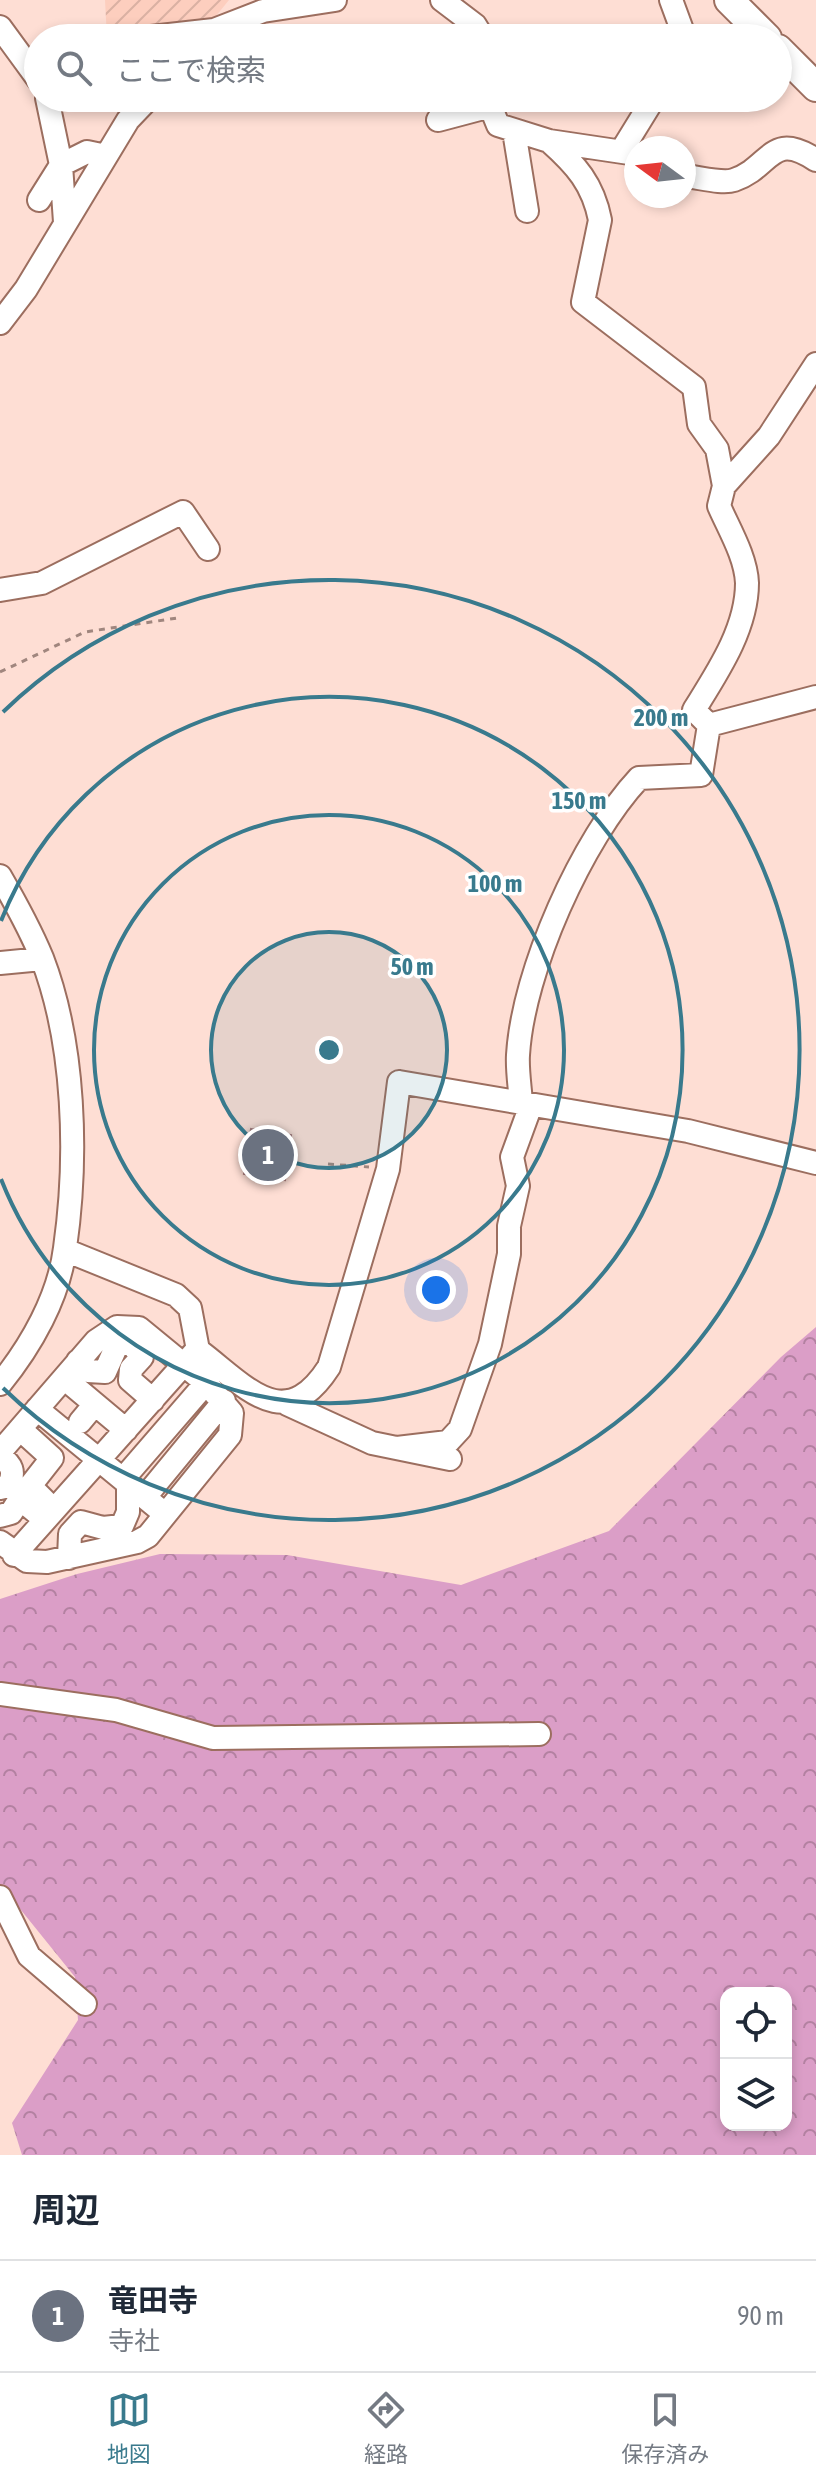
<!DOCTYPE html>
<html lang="ja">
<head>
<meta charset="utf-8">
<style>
	body { margin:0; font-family:"Asap Condensed","Noto Sans JP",sans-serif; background:#f6f6f7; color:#1f2937 }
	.controls { position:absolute; right:24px; bottom:24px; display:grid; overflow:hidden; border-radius:16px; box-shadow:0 4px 12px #0003 }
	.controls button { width:72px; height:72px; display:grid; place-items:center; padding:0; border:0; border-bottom:2px solid #e0e1e3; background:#fff; color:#1f2937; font:40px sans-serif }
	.compass { position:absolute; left:624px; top:136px; width:72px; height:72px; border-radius:50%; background:#fff; box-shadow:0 4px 12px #0003; rotate:285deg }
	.you { position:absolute; left:436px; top:1290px; width:28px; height:28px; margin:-20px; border:6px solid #fff; border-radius:50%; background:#1a73e8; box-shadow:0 0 0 12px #1a73e833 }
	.badge { display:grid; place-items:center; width:52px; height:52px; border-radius:50%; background:#397a8d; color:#fff; font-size:26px; font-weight:700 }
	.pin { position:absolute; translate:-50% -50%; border:4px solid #fff; box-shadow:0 2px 8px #0006 }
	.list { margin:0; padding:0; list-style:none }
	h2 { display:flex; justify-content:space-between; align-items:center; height:104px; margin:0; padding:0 32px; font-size:34px }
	h2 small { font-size:26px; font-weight:400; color:#747a83 }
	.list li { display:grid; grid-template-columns:52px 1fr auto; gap:24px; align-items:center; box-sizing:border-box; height:112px; padding:0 32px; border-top:2px solid #e0e1e3 }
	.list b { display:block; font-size:30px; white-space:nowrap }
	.list p { margin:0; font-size:26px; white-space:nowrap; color:#747a83 }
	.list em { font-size:26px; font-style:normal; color:#747a83 }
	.icon { flex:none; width:44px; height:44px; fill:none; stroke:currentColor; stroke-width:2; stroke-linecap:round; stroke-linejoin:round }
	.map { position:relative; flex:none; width:816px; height:2155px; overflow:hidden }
	.search { position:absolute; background:#fff; box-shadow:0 4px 12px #0003; left:24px; right:24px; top:24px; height:88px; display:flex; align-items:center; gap:20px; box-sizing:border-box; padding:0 28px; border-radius:44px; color:#747a83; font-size:30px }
	.sheet { height:216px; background:#fff }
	nav { display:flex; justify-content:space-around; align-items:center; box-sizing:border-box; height:112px; border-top:2px solid #e0e1e3; background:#fff; font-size:22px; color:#747a83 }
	nav a { display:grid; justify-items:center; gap:4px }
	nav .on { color:#397a8d }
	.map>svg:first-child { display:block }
	.industrial { fill:url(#industrial-furrows) }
	.forest { fill:url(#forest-crowns); fill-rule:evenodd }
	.building { fill:#eb8b8d; stroke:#af7d7d; stroke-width:2 }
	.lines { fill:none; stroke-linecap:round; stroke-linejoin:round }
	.minor-casing { stroke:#9c6e5f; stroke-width:26 }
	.major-casing { stroke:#9c6e5f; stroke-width:32 }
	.path { stroke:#a0867e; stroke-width:3; stroke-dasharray:6 6; stroke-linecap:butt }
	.minor { stroke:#fff; stroke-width:22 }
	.major { stroke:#fff; stroke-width:28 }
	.ring { fill:none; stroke:#397a8d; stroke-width:4 }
	.centre { fill:#397a8d; stroke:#fff; stroke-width:4 }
	.ring-label { font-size:24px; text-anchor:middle; font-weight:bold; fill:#397a8d; stroke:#fff; stroke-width:7; stroke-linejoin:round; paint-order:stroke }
</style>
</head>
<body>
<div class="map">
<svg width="816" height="2155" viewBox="0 0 816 2155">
	<defs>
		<pattern id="industrial-furrows" width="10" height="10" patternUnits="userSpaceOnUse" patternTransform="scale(2)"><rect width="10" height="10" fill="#fdcebe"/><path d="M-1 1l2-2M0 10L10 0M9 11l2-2" fill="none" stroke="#dab1a3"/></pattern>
		<pattern id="forest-crowns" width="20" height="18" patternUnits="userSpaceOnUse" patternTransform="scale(2)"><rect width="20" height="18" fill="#db9ec7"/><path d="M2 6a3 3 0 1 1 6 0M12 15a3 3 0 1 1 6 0" fill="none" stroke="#b381a1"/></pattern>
	</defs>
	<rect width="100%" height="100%" fill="#feded4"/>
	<path class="industrial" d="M105,0h124l-22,27 -93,11h-7z"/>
	<path class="forest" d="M816,1327v828h-794l-10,-32 66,-103 -3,-43 -75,-93v-285l77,-25 83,-20 127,1 174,30 148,-54 172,-174zM726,1993h60v132h-60z"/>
	<path class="building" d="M251,1129l40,6 -6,45 -41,-6z"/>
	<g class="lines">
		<defs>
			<path id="minor" d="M442,0l33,25 8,13
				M671,0l14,38
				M0,27l38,52
				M142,38l72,-8 49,-19 72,-11
				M47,98l14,67 4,57
				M487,98l11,27 51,16 87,13
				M438,120l49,-13
				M514,131l13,80
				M549,141c27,24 44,43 51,79l-17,82 111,85 5,37 18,25 7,37 -5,20c10,23 27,51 28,77 0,46 -30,90 -53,127l15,15 107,-28
				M622,150l32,-52
				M684,176c14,1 38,8 50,4 38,-13 36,-50 82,-20
				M39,200l22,-35 26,-13 19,4
				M0,323l26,-34 102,-169 21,-22
				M724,486l45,-50 47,-72
				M0,590l42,-7 141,-71 25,37
				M0,876c15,26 30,53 42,82 33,86 36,199 23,290 -6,49 -34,98 -65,136
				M0,963l42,-4
				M521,1103c-1,-16 -4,-33 -3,-48 5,-84 64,-216 121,-277l62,-3 8,-50
				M65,1250l111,45 14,13 8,42c47,35 86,87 131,17l59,-198 11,-87 289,49 128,32
				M78,1361l10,10 17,1 12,-27 13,-3 12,15 -11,12 -1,11 23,20
				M64,1378l62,52
				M287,1404l85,39 78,16
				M37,1409l128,105
				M80,1422l15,-18
				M20,1429l32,29 -22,28 24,24
				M397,1448l51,-6 12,-13 30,-85 19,-90v-28l9,-40 -6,-29 19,-52
				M0,1452l96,-111 21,-14 22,1 67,55 26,30 -2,22 -82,101 -11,6 -90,20 -20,-1 -27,-19
				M0,1456c12,9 15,15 9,30l-9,2
				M123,1479l83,-96
				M145,1497l79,-96
				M0,1516l11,-3 9,-14 22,18
				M14,1555l180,-202
				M69,1558l1,-24 11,-12 22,6 19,-2 6,-14v-29
				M0,1694l116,16 97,28 326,-4
				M0,1897l29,59 56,48"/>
			<path id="major" d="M729,0l38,38
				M778,49l38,38"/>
		</defs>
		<use href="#minor" class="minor-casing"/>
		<use href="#major" class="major-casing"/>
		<path class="path" d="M0,672l85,-40 92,-14
			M328,1164l41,3"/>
		<use href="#minor" class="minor"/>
		<use href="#major" class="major"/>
	</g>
	<circle cx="329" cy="1050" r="118" fill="#397a8d" fill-opacity=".12"/>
	<g class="ring">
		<circle cx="329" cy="1050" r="118"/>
		<circle cx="329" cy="1050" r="235"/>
		<path d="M1 921A353 353 0 1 1 1 1179"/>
		<path d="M3 712A470 470 0 1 1 3 1388"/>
	</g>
	<circle cx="329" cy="1050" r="12" class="centre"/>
	<g class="ring-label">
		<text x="661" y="726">200 m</text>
		<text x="579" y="809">150 m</text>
		<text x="495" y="892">100 m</text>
		<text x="412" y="975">50 m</text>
	</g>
</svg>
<div class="controls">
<button><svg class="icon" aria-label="locate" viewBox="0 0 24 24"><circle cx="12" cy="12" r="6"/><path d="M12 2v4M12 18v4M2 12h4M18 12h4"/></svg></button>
<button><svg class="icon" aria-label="layers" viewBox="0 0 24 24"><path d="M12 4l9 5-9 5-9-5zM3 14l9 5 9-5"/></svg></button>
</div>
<svg class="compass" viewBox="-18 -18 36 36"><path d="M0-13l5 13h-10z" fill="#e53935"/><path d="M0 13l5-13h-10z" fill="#747a83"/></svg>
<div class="you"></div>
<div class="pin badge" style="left:268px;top:1155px;background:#6b7280">1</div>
<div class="search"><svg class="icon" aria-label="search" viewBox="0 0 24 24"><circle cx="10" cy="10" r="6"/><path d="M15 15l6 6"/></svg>ここで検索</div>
</div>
<section class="sheet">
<h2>周辺<small></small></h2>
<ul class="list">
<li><span class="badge" style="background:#6b7280">1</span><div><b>竜田寺</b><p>寺社</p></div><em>90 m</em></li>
</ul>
</section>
<nav>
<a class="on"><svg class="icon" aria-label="map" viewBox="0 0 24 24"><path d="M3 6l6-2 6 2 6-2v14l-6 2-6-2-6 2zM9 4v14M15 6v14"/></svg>地図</a>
<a><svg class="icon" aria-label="directions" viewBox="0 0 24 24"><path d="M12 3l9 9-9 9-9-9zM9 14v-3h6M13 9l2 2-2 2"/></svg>経路</a>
<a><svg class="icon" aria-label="saved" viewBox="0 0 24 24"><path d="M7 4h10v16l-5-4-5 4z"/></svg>保存済み</a>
</nav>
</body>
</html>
